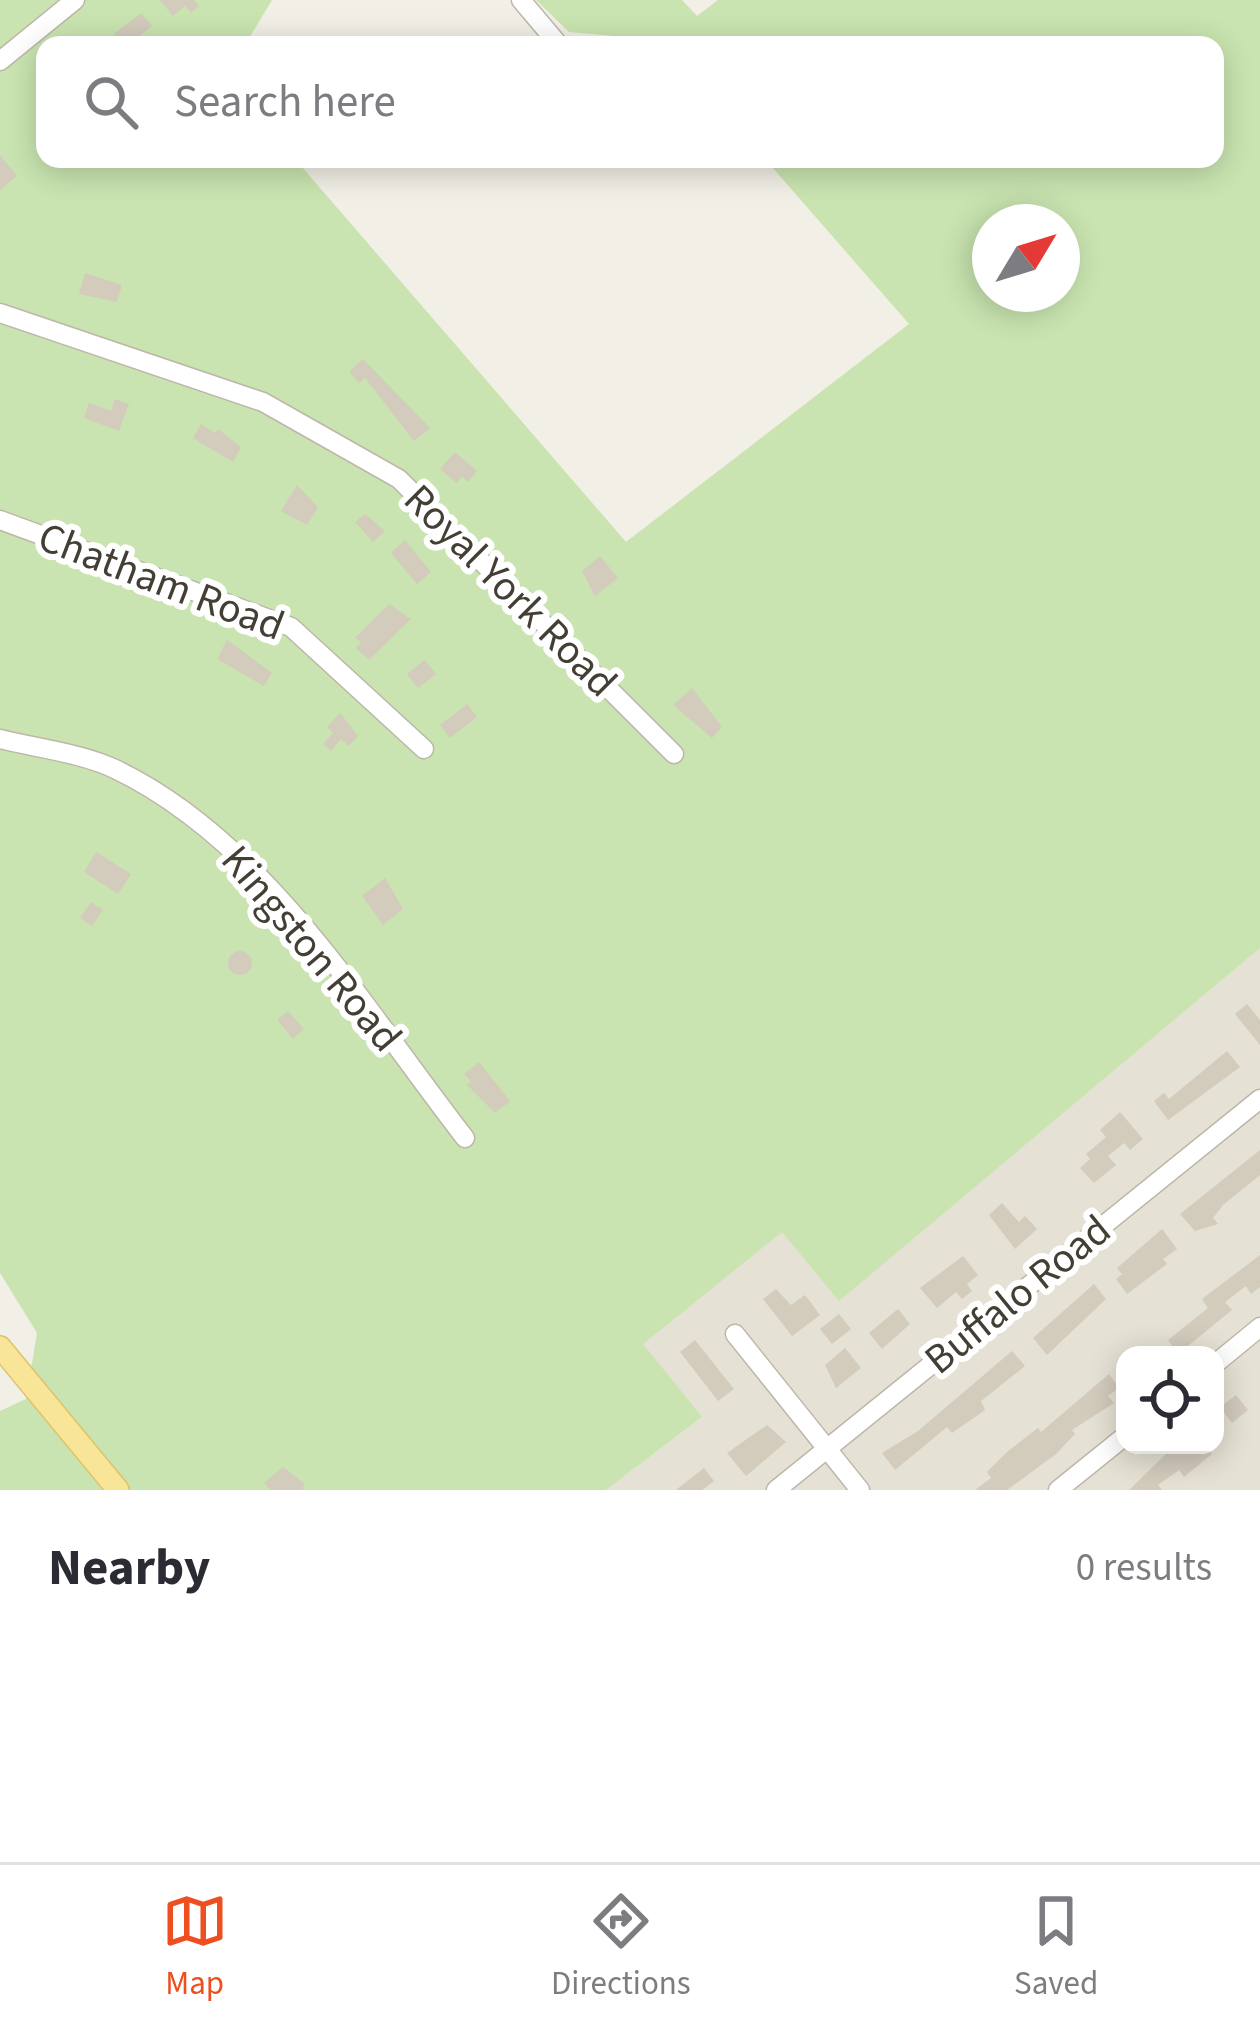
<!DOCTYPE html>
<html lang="en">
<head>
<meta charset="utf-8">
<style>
	body { margin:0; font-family:"Source Sans 3",sans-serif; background:#f2f2f3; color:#2b2b33 }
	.controls { position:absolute; right:36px; bottom:36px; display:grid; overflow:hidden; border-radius:24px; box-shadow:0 6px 30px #0003 }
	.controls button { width:108px; height:108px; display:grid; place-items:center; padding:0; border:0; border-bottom:3px solid #e1e1e2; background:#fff; color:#2b2b33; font:60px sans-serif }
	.compass { position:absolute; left:972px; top:204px; width:108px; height:108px; border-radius:50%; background:#fff; box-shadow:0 6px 30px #0003; rotate:52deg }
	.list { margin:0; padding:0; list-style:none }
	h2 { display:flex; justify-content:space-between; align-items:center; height:156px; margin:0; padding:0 48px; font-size:51px }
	h2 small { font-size:39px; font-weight:400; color:#7c7c81 }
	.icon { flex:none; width:66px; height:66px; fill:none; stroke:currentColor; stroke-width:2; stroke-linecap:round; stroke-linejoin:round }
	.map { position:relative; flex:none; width:1260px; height:1490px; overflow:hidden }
	.search { position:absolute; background:#fff; box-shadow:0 6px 30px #0003; left:36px; right:36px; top:36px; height:132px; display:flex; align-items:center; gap:30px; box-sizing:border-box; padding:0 42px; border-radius:24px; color:#7c7c81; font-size:45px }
	.sheet { height:372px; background:#fff }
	nav { display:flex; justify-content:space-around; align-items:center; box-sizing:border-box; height:168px; border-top:3px solid #e1e1e2; background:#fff; font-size:33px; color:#7c7c81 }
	nav a { display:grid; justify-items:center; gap:6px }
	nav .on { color:#ee4f20 }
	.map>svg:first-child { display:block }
	.residential { fill:#e5e1d4; fill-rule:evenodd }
	.green { fill:#c9e4b0; fill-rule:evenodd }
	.building { fill:#d3cbbc }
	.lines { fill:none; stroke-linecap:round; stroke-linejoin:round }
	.minor-casing { stroke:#bdb7a9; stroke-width:21 }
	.major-casing { stroke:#ddc369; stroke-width:24 }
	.minor { stroke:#fff; stroke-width:18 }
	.major { stroke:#f9e598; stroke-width:21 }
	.labels { text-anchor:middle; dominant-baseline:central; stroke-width:12; stroke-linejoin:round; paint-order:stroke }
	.street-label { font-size:42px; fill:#443f35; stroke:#fff }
</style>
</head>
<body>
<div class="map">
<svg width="1260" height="1490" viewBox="0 0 1260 1490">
	<rect width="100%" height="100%" fill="#f2efe6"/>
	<path class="residential" d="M1260,948v542h-654l95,-72 -59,-74 140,-113 57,69zM1125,1355h90v90h-90z"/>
	<path class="green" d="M0,0h272l-27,45h-200v114h250l331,383 283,-218 -144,-165h450v-114h-550l-7,-5 -89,-8 -33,-32h146l15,16 21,-16h542v948l-421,353 -57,-69 -139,112 59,73 -96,73h-606v-79l26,-12 11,-66 -37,-60zM990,222h72v72h-72z"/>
	<path class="building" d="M160,0h34l5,6 -8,7 -6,-7 -12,10z
		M141,13l11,13 -18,14 4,5h-15l-9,-11z
		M0,155l17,21 -17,14z
		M85,273l37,12 -5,17 -38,-8z
		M363,359l67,69 -16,13 -49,-63 -6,5 -10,-11z
		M115,399l14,5 -10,27 -35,-13 5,-15 22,8z
		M201,424l14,9 3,-4 23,18 -8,15 -40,-24z
		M455,452l22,19 -9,11 -6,-5 -5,6 -17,-14z
		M297,485l21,22 -11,18 -26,-14z
		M365,514l20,17 -12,11 -18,-20z
		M405,540l26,32 -14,12 -26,-31z
		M600,556l18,22 -23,18 -13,-25z
		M389,604l22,15 -42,41 -13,-12 5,-6 -6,-4z
		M227,640l45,33 -8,13 -47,-27z
		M425,660l11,14 -18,14 -11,-14z
		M692,688l30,39 -10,11 -39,-33z
		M467,704l10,13 -27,21 -10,-13z
		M340,713l18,23 -9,10 -8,-7 -10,12 -8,-7 10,-11 -6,-6z
		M96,852l35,22 -13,20 -34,-22z
		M385,878l18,31 -20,16 -21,-29z
		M91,902l12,8 -11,16 -12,-8z
		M228 963a12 12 0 1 1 24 0a12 12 0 1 1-24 0Z
		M1247,1004l13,16v25l-25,-31z
		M288,1011l16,18 -11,10 -16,-19z
		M1227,1051l13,16 -72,53 -14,-19 10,-8 5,6z
		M479,1062l31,39 -15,12 -28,-28 4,-3 -7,-8z
		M1120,1112l23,27 -13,11 -6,-7 -16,13 8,9 -22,18 -14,-15 10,-9 -4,-5 20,-17 -6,-7z
		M1260,1150v25l-37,30 -10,13 5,6 -23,7 -15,-17z
		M1002,1203l17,19 6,-6 12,13 -22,20 -26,-34z
		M1162,1229l15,20 -14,10 4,5 -40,30 -11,-15 6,-5 -5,-6z
		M1260,1255v32l-9,7 -5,-8 -21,16 7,8 -54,44 -10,-14 40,-32 -6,-9z
		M963,1256l15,19 -11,9 5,7 -10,8 -6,-7 -19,16 -17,-20z
		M1094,1284l12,15 -59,56 -14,-17z
		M776,1289l15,16 14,-10 15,20 -28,21 -29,-37z
		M898,1309l12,15 -28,25 -13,-16z
		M839,1314l12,15 -19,15 -12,-15z
		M695,1340l39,49 -16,12 -38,-49z
		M845,1348l16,20 -25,20 -11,-23z
		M1012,1351l13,15 -44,35 4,9 -33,23 -5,-6 -52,43 -13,-17 36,-22z
		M1109,1374l10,14 -11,8 6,7 -42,27 3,4 -19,20 -49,36h-32l16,-12 -4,-6 20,-20 31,-24 3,4z
		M1236,1395l12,15 -16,13 -12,-16z
		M767,1425l19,17 -40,34 -19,-23z
		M1175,1445l9,9 21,-9 7,9 -28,23 -5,-7 -21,15 4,5h-33z
		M283,1467l21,16 -1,7h-32l-7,-7z
		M704,1468l10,13 -12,9h-26z"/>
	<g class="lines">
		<defs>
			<path id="minor" d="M521,0l38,45
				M0,61l75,-61
				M0,313l263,89 136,77 275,275
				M0,520l291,107 133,122
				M0,739c36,9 81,14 115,30 151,72 250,241 350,369
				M735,1334l125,156
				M1215,1364l45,-37
				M776,1490l484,-391
				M1058,1490l67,-54"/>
			<path id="major" d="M0,1347l118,143"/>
		</defs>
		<use href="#minor" class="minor-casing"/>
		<use href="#major" class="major-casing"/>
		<use href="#minor" class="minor"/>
		<use href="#major" class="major"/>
	</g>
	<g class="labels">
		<g class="street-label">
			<text transform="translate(161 582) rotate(21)">Chatham Road</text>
			<text transform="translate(510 591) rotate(45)">Royal York Road</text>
			<text transform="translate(311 949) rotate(50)">Kingston Road</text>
			<text transform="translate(1018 1295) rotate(-39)">Buffalo Road</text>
		</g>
	</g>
</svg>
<div class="controls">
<button><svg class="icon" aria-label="locate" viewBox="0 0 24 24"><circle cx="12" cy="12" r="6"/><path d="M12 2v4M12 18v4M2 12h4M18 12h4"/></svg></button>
</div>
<svg class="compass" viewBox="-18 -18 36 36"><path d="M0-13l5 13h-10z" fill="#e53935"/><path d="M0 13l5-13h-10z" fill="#7c7c81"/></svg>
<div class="search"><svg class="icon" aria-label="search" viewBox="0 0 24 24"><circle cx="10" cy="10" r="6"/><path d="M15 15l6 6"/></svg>Search here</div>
</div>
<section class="sheet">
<h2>Nearby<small>0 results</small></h2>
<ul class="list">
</ul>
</section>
<nav>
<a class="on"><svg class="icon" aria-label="map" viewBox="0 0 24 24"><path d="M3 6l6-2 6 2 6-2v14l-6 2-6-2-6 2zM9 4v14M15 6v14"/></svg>Map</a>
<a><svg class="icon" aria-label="directions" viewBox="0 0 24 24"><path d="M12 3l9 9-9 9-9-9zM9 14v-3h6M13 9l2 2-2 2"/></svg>Directions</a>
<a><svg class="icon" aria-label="saved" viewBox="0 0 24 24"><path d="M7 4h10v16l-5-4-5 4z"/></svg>Saved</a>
</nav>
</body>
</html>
